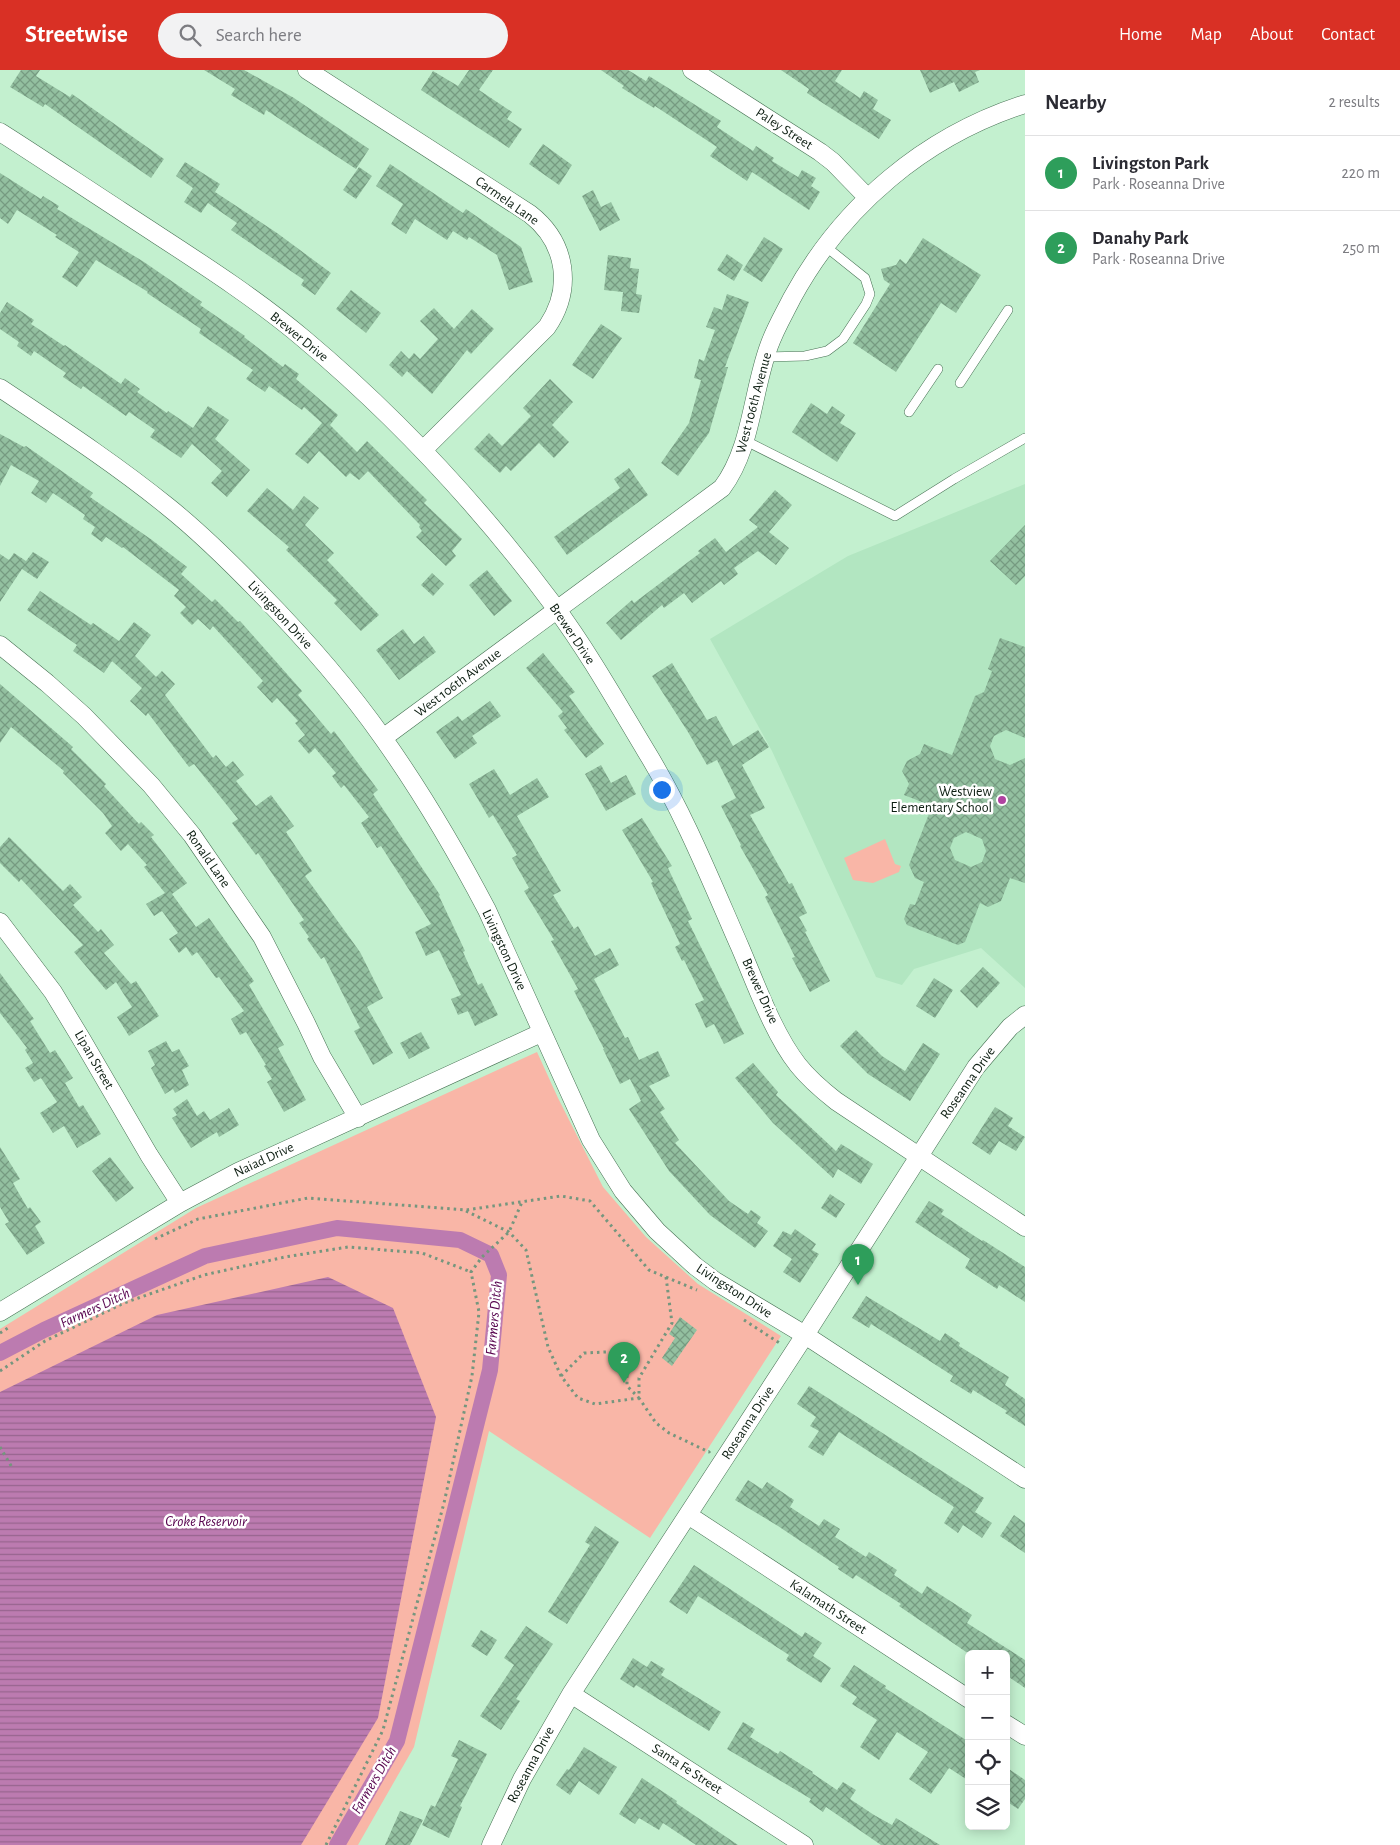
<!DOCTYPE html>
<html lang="en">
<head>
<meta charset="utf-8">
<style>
	body { margin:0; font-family:"Alegreya Sans",sans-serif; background:#f2f2f3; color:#2b2b33 }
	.controls { position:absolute; right:15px; bottom:15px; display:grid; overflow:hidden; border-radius:8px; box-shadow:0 2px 12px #0003 }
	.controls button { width:45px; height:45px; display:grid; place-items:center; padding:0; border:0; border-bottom:1px solid #e1e1e2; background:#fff; color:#2b2b33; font:25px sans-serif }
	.you { position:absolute; left:661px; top:719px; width:18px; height:18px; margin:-12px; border:4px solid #fff; border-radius:50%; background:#1a73e8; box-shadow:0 0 0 8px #1a73e833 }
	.badge { display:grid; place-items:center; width:32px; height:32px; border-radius:50%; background:#d93025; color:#fff; font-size:16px; font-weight:700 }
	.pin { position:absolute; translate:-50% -41px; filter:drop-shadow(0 1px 2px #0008) }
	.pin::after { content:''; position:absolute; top:26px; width:18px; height:15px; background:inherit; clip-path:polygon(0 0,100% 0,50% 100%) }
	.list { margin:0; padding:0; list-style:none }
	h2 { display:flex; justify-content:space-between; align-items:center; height:65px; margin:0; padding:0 20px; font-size:21px }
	h2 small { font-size:16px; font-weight:400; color:#7c7c81 }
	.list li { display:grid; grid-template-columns:32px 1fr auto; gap:15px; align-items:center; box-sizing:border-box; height:75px; padding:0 20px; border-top:1px solid #e1e1e2 }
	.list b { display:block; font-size:19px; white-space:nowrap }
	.list p { margin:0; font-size:16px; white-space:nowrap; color:#7c7c81 }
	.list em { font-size:16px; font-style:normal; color:#7c7c81 }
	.icon { flex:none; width:28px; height:28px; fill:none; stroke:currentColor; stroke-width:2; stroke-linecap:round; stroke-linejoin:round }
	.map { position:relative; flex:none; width:1025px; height:1775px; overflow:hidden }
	header { display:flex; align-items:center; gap:30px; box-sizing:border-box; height:70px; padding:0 25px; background:#d93025; color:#fff }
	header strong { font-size:24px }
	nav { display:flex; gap:28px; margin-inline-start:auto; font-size:18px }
	.search { width:350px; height:45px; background:#f2f2f3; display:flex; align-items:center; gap:12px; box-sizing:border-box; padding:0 18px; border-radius:28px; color:#7c7c81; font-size:19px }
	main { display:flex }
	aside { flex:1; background:#fff }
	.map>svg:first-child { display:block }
	.built { fill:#b2e6c1 }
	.park { fill:#f9b6a7 }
	.water { fill:url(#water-rules) }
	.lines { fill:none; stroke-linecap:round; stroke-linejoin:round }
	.canal { stroke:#bc7bb0; stroke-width:16 }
	.building { fill:url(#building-cross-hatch); fill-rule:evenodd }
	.service-casing { stroke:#467053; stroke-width:10 }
	.minor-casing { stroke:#467053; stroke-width:19 }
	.path { stroke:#75967e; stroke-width:3; stroke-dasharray:2.5 4; stroke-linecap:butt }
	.service { stroke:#fff; stroke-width:9 }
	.minor { stroke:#fff; stroke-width:18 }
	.poi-dot { fill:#b042a1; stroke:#fff; stroke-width:2 }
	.labels { text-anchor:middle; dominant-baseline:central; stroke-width:5; stroke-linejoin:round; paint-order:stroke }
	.street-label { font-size:14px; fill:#0c1d11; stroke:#fff }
	.poi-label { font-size:14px; fill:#0c1d11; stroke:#fff; text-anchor:end }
	.water-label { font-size:15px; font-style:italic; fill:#57044e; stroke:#fff }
</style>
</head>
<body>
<header>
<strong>Streetwise</strong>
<div class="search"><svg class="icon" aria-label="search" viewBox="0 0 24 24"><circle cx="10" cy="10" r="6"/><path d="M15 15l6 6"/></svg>Search here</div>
<nav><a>Home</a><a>Map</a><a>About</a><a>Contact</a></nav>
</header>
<main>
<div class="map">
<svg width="1025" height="1775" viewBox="0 0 1025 1775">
	<defs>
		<pattern id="water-rules" width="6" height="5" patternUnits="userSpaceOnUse" patternTransform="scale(1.25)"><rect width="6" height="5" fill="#bc7bb0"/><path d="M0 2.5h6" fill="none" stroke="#97648e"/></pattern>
		<pattern id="building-cross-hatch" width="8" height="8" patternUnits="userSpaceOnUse" patternTransform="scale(1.25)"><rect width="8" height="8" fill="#93c0a0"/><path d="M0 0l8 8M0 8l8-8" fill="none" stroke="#769b81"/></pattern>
	</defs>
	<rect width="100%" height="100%" fill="#c3f0cf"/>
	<path class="built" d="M1025,414v504l-44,-40 -67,21 -12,16 -26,-8 -104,-226 -62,-112 138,-83z"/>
	<path class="park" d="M885,769l10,25 6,2 -2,6 -26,11 -20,-3 -9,-22z
		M537,982l21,46 45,89 43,50 52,47 83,52 -131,202 -161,-107 -75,316 -56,98h-358v-516l196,-121z"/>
	<path class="water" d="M328,1207l65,31 43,109 -58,301 -77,127h-301v-453l157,-77z"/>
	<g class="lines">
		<path class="canal" d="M0,1283l44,-23 161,-74 132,-28 123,12 31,15 8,20 -9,95 -93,371 -60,104"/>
	</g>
	<path class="building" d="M21,0h19l-4,6 34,21 2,-3 92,65 -13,19 -106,-74 -2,3 -33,-20z
		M204,0h40l50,28 75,51 -13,20 -90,-59 -2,5 -33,-20 4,-6z
		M469,0h24l-14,20 33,22 -5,7 15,10 -13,19 -88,-58 12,-19 25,15z
		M601,0h27l18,11 3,-5 72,45 -4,6 36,24 3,-5 18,12 -2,3 26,16 4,-7 14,8 -5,8 9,6 -11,18 -57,-38 -5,9 -37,-25 7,-9 -62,-41 -1,2 -32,-20 2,-2z
		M781,0h61l-7,11 25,17 4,-7 14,9 -5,9 18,11 -12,19 -72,-46 2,-4z
		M920,0h60l-5,2 4,10 -20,10 -5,-10 -24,11z
		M543,74l29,21 -13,20 -30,-21z
		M185,92l35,22 -5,8 62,41 54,40 -16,22 -14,-10 3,-5 -73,-50 6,-7 -29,-20 -7,10 -17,-11 9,-14 -17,-12z
		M390,94l73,49 3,-4 55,38 12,35 -24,8 -12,-35 -28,-18 -2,3 -14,-9 -6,9 -32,-21 -9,15 -15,-10 12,-20 -27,-18z
		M359,97l13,9 -16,23 -13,-9z
		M0,103l41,26 2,-3 16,10 -2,3 87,53 58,40 -2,3 45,31 -1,1 39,30 2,-3 14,10 -3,5 42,36 -8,10 27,27 10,-11 60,59 -3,3 38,36 -10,12 4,5 -10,10 -30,-29 6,-6 -3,-4 1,-2 -52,-54 -9,9 -9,-7 -4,4 -27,-26 -11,13 -13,-10 27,-31 -18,-16 -2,3 -33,-24 -4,6 -19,-13 7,-9 -54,-37 2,-4 -54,-36 1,-1 -52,-32 -19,27 -15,-10 17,-25 -24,-15 2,-2 -40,-25 -9,14 -8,-6z
		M593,120l8,17 10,-5 9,18 -20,11 -18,-35z
		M764,167l19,12 -21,33 -19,-12z
		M923,168l58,37 -25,38 -15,-10 -45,69 -43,-29 37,-59 -6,-4 -3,-11 15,-4 4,-6 6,5z
		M727,184l16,11 -9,16 -17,-11z
		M608,185l23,3 -1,10 9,1 -3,25 6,1 -3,18 -18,-2 2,-19 -19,-2z
		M351,220l30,23 -15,20 -30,-24z
		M727,224l22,8 -24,65h3l-19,66 -31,43 -17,-13 28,-40 12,-43 -7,-2 5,-19 5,2 11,-31 -9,-3 8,-20 8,3z
		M7,232l27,18 -3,4 33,22 1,-1 56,39 4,-6 15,11 -3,3 30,21 1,-2 25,17 15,-22 21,14 -14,19 35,31 -23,27 -16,-14 11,-12 -30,-27 -11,14 -31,-21 5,-7 -26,-18 -3,4 -43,-30 -2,3 -18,-12 3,-4 -32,-22 -3,5 -14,-10 2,-4 -19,-13v-16z
		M434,238l20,21 18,-20 22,20 -23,25 -4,-4 -35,44 -25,-23 -5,6 -13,-12 12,-14 8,8 5,-6 6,6 18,-20 -18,-18z
		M601,254l21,14 -29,41 -21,-14z
		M550,309l23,23 -21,23 17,17 -15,16 -15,-15 -28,28 -5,-5 -6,7 -26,-24 15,-16 13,13 29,-30 -8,-8z
		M811,333l16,11 5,-8 13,9 -5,8 16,10 -19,29 -45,-30z
		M0,364l24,13 2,-1 67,47 -3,4 62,43 35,27 -6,7 31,28 3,-3 23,23 2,-1 62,70 -4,4 33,39 3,-3 44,59 -5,4 67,101 -1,1 26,55 -2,1 15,33 4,-2 16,32 -23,11 -7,-15 -10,4 -7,-16 10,-4 -22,-45 -13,6 -11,-24 16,-8 -50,-78 -4,2 -16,-25 8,-6 -25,-32 -3,3 -9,-12 4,-3 -21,-25 -6,6 -11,-13 7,-6 -10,-12 3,-2 -21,-23 -5,5 -15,-16 6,-6 -50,-55 -3,4 -12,-11 -6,6 -12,-12 6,-6 -12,-11 5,-6 -56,-43 -1,1 -16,-11 -4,5 -11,-8 4,-7 -12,-8 2,-4 -32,-22 -7,10 -15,-10 8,-12 -28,-16 -11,21z
		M629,398l19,27 -81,60 -13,-18 66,-49 -6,-9z
		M267,418l26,22 11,-14 15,12 -14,17 29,28 -7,7 52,55 -18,16 -27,-28 3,-3 -51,-50 3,-3 -42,-36z
		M775,420l17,15 -23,27 20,16 -13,17 -18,-14 -24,17 4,6 -14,11 -3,-4 -29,22 -8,-10 -20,15 -2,-3 -41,35 -15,-17 26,-23 2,3 66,-50 -2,-2 17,-13 11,14 32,-25 -9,-7z
		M1025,455v51l-9,9 -26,-24z
		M33,482l16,10 -12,17 -15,-10 -22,33v-48l9,6 5,-7 12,8z
		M487,500l25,31 -18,15 -25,-31z
		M432,503l12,11 -11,12 -12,-11z
		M40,521l51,34 2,-2 26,18 15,-19 17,13 -16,21 21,21 6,-6 13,13 -10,11 48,63 3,-3 10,12 7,-6 11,14 -8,6 20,25 15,-11 23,31 -8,6 26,39 -7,5 55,76 23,46 -16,9 26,46 -20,12 -19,-34 6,-3 -36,-71 -3,2 -14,-20 2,-2 -10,-14 5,-3 -46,-67 -2,2 -24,-32 6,-4 -44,-55 -5,3 -41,-54 -2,3 -16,-15 12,-13 -30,-27 -8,12 -31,-22 4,-6 -50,-35z
		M403,559l11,15 10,-8 12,16 -37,28 -23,-30z
		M1000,568l25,9v91l-19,-8 -12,6 -4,10 5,13 15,6 15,-7v125l-15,-5 -9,23 -13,6 -8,-4 -15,39 -7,3 -51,-20 -3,-6 6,-15 5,1 9,-23 -9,-4 -6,-13 23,-59 -28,-11 5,-11 -7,-13 5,-10 13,-7 4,-10 28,11 23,-59 9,-4 8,-21 -4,-2zM966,762l16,7 4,12 -4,11 -11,5 -16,-7 -5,-12 4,-10z
		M543,583l32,39 -6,4 35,48 -18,14 -22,-28 3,-2 -9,-12 5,-4 -37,-44z
		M672,593l35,57 9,-4 17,30 25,-16 11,17 -27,18 23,43 -15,7 39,69 3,-1 15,30 -8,4 8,14 -2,1 25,49 -20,11 -18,-34 3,-1 -30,-60 3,-2 -28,-49 1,-1 -20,-39 15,-8 -19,-38 -10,5 -19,-33 -36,-56z
		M0,614l73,63 -2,2 35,35 -2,2 35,38 2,-2 13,13 -3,2 36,46 -15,11 24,33 13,-9 45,63 -5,4 35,60 -6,3 28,52 -22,12 -17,-30 5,-3 -8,-13 2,-1 -20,-33 -6,3 -9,-16 13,-8 -25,-34 -3,1 -19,-26 -5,4 -6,-9 -7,6 -10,-14 9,-6 -16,-22 -8,5 -8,-12 19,-11 -21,-26 3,-2 -19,-21 -7,7 -16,-18 7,-7 -9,-13 -40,-40 1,-2 -53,-44 -11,16z
		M490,631l11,15 -29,20 5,7 -22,16 -19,-27 22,-16 4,5z
		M601,695l10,18 15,-8 10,19 -30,17 -21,-37z
		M494,699l16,26 27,-17 12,19 -32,19 44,75 -8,4 21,34 4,-3 17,30 15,-8 9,17 -25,14 31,59 3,-1 11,23 19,-9 12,25 -21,10 16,23 -5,3 19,28 -4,3 54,58 19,13 3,-4 10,7 -4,6 11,8 -13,17 -45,-33 -41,-44 -40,-62 12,-8 -11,-22 -10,5 -17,-35h1l-30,-58 4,-2 -27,-48 3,-1 -30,-49 5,-3 -17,-30 5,-3 -24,-40 -4,3 -20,-34z
		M642,748l30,48 -4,2 24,51 -4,2 56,113 -20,10 -10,-20 -8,4 -11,-24 9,-4 -20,-40 -2,1 -7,-14 5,-3 -29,-61 2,-1 -31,-52z
		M9,767l54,54 7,-7 12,13 -9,8 25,27 3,-3 13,16 -10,8 27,31 5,-3 23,35 -30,20 -12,-19 15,-10 -16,-25 -10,8 -32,-38 9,-7 -62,-66 -2,3 -19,-19v-16z
		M983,897l17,16 -23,25 -17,-17z
		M0,903l34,46 -4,2 20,32 5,-3 18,28 -8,5 14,24 4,-2 18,29 -24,14 -13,-22 -11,7 -13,-20 17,-11 -16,-24 -7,4 -9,-14 8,-5 -8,-13 2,-2 -27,-35z
		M934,908l19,12 -18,28 -19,-12z
		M856,960l26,26 23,15 18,-28 17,11 -30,47 -42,-27 -28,-28z
		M421,962l9,16 -21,11 -9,-16z
		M166,971l6,11 7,-3 10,17 -7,4 7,15 -14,8 -2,-4 -8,5 -14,-26 4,-3 -7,-14z
		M753,993l25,29 -2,3 60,56 5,-7 32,20 -12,20 -23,-15 -5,9 -60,-55 -38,-45z
		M187,1029l10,17 7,-5 6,9 19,-12 10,17 -20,12 -2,-5 -26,16 -19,-30 5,-3 -4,-6z
		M995,1037l18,11 -5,8 17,11 -9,14 -17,-10 -9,14 -18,-12z
		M0,1077l20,32 -7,4 15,26 2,-2 11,15 -6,4 10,17 -18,12 -22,-31 4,-2 -9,-15z
		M110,1087l24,31 -18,14 -24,-31z
		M830,1124l15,10 -9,14 -15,-10z
		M929,1131l15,9 -3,4 41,27 1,-1 42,27v35l-26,-17 -2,4 -32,-21 5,-9 -55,-37z
		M795,1159l21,15 -4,6 7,4 -19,29 -17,-11 9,-13 -19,-13 10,-15 8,4z
		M866,1226l74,45 5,-8 15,10 -1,3 50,31 -4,8 20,14v27l-20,-13 2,-2 -34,-21 -2,4 -21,-13 3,-5 -42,-27 -40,-25 -2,4 -17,-10z
		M680,1247l17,13 -25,36 -10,-8 13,-20 -6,-4z
		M809,1316l175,112 -9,14 17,11 -10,15 -19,-13 -5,8 -14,-10 10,-16 -115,-75 -16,24 -15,-9 11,-16 -9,-5 6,-9 -19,-13z
		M748,1410l14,9 5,-7 27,18 -4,7 29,19 5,-7 16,10 -5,8 31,20 3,-5 28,18 -3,5 28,19 5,-8 45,29 -5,8 58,37v28l-19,-13v-21h-37l-70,-48 2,-2 -45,-29 -3,4 -15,-10 1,-2 -61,-41 -43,-26z
		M1014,1445l11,8v30l-25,-17z
		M595,1456l24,16 -52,82 -19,-12 42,-67 -5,-3z
		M694,1495l108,72 3,-5 17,11 -9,13 18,12 -10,15 -35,-23 3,-5 -91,-59 -11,18 -18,-12z
		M526,1556l27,18 -37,55 4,2 -19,29 -21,-14 34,-51 -10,-7z
		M481,1560l16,10 -10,16 -16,-10z
		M633,1588l14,9 4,-6 14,8 -4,6 60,37 -12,19 -73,-46 -2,3 -14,-9z
		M854,1595l32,21 -1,2 84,54v39l-20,-13 -18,26 -22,-15 19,-27 -31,-20 -18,28 -19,-13 17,-27 -25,-16 5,-7 -17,-11z
		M743,1652l12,7 -5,8 28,17 2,-3 33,21 -1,1 25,17 6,-8 13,8 -6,9 24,16 18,10 4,-7 44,27h-59l-55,-38 -3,5 -14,-10 2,-3 -84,-50z
		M459,1670l28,14 -27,52 2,1 -13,31 -27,-13 9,-20 4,2 23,-48 -7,-3z
		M584,1677l33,20 -18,28 -20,-14 -9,14 -14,-10 11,-16 2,1z
		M1006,1697l19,13v19l-7,10 -12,-8z
		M642,1708l35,23 -1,2 62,42h-42l-33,-22 -4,7 -20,-12 -4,6 -16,-10z
		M400,1741l23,9 -13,25h-25z"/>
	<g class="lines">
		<defs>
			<path id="service" d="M766,287l39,-1 22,-5 16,-12 23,-35 4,-10 -5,-16 -40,-32
				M960,313l48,-73
				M909,342l29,-43
				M744,370l151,76 59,-37 71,-41"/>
			<path id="minor" d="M307,0l223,144c37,29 43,75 17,113l-124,123
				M692,0l128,82 13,10 35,36
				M0,62c41,26 81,53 121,79 62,41 126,80 183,128 94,79 178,170 251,268 34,46 62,96 91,144 38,62 65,130 94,196 16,37 33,86 58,118 11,14 24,25 38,36l189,126
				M0,318c57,38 114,75 167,118 34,27 64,57 94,88 44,45 86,93 122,144 39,55 73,113 104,172l104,230 32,51 34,40 38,35 20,15 90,54 220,144
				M0,575l47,38 37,33 67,69 41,50 70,102 44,86 16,34 36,61
				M383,668l339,-250c30,-40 30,-96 47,-142 6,-17 15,-32 23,-48 50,-92 133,-162 233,-194
				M0,852l53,70 29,48 67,115 31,48
				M0,1242l180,-109 58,-31 303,-139
				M688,1445l281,184
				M571,1624l233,151
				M1006,1654l19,12
				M491,1775l31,-66 49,-85 234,-359 171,-268 34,-40 15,-12"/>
		</defs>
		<use href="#service" class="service-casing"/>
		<use href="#minor" class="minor-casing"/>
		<path class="path" d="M466,1141l43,21 17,18 22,97 13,29 17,22 17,6 44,-6
			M155,1169l43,-20 110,-21 158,12 95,-14 29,5 59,69 48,20
			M666,1207l6,46 -33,55v20l17,25 13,10 40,19 1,-1
			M744,1250l37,24
			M0,1263l8,-5
			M0,1301l45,-30 79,-38 80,-28 81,-18 63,-10 74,6 49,19
			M561,1306l23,-23 22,-1 21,10v24l12,12
			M0,1377l13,22
			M326,1775l57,-115 61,-227 28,-127 7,-64 -8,-40 11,-15 27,-25 13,-30"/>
		<use href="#service" class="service"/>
		<use href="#minor" class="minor"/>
	</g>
	<circle class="poi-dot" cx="1002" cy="730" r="5"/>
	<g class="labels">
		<g class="street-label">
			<text transform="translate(784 59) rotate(33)">Paley Street</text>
			<text transform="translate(507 131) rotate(35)">Carmela Lane</text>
			<text transform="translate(299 267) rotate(39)">Brewer Drive</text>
			<text transform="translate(754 333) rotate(-75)">West 106th Avenue</text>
			<text transform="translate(280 545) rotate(47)">Livingston Drive</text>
			<text transform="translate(572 564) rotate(56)">Brewer Drive</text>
			<text transform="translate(458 613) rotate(-37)">West 106th Avenue</text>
			<text transform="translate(208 789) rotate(55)">Ronald Lane</text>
			<text transform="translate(504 880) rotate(65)">Livingston Drive</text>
			<text transform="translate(760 921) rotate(66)">Brewer Drive</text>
			<text transform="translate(94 990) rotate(60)">Lipan Street</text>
			<text transform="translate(968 1013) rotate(-55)">Roseanna Drive</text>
			<text transform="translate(264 1090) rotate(-25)">Naiad Drive</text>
			<text transform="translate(734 1221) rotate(33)">Livingston Drive</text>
			<text transform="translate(748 1353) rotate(-57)">Roseanna Drive</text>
			<text transform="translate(828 1537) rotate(33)">Kalamath Street</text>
			<text transform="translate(531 1695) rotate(-62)">Roseanna Drive</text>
			<text transform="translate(687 1699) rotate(33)">Santa Fe Street</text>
		</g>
		<g class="poi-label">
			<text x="992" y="722">Westview<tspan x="992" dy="16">Elementary School</tspan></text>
		</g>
		<g class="water-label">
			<text transform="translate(95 1238) rotate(-25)">Farmers Ditch</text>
			<text transform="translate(494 1248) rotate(-85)">Farmers Ditch</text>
			<text x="206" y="1451">Croke Reservoir</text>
			<text transform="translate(374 1710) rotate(-60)">Farmers Ditch</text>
		</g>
	</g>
</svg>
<div class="controls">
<button>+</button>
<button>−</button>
<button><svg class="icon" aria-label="locate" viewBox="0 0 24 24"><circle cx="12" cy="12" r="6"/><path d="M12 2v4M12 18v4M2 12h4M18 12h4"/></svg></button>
<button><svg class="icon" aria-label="layers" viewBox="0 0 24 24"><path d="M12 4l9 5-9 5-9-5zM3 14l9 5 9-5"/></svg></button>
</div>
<div class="you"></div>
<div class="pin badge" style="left:858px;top:1215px;background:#2e9e5b">1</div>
<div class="pin badge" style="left:624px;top:1313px;background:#2e9e5b">2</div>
</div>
<aside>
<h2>Nearby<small>2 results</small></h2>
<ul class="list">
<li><span class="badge" style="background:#2e9e5b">1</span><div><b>Livingston Park</b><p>Park · Roseanna Drive</p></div><em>220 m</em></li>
<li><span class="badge" style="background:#2e9e5b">2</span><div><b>Danahy Park</b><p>Park · Roseanna Drive</p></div><em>250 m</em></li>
</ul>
</aside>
</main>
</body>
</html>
